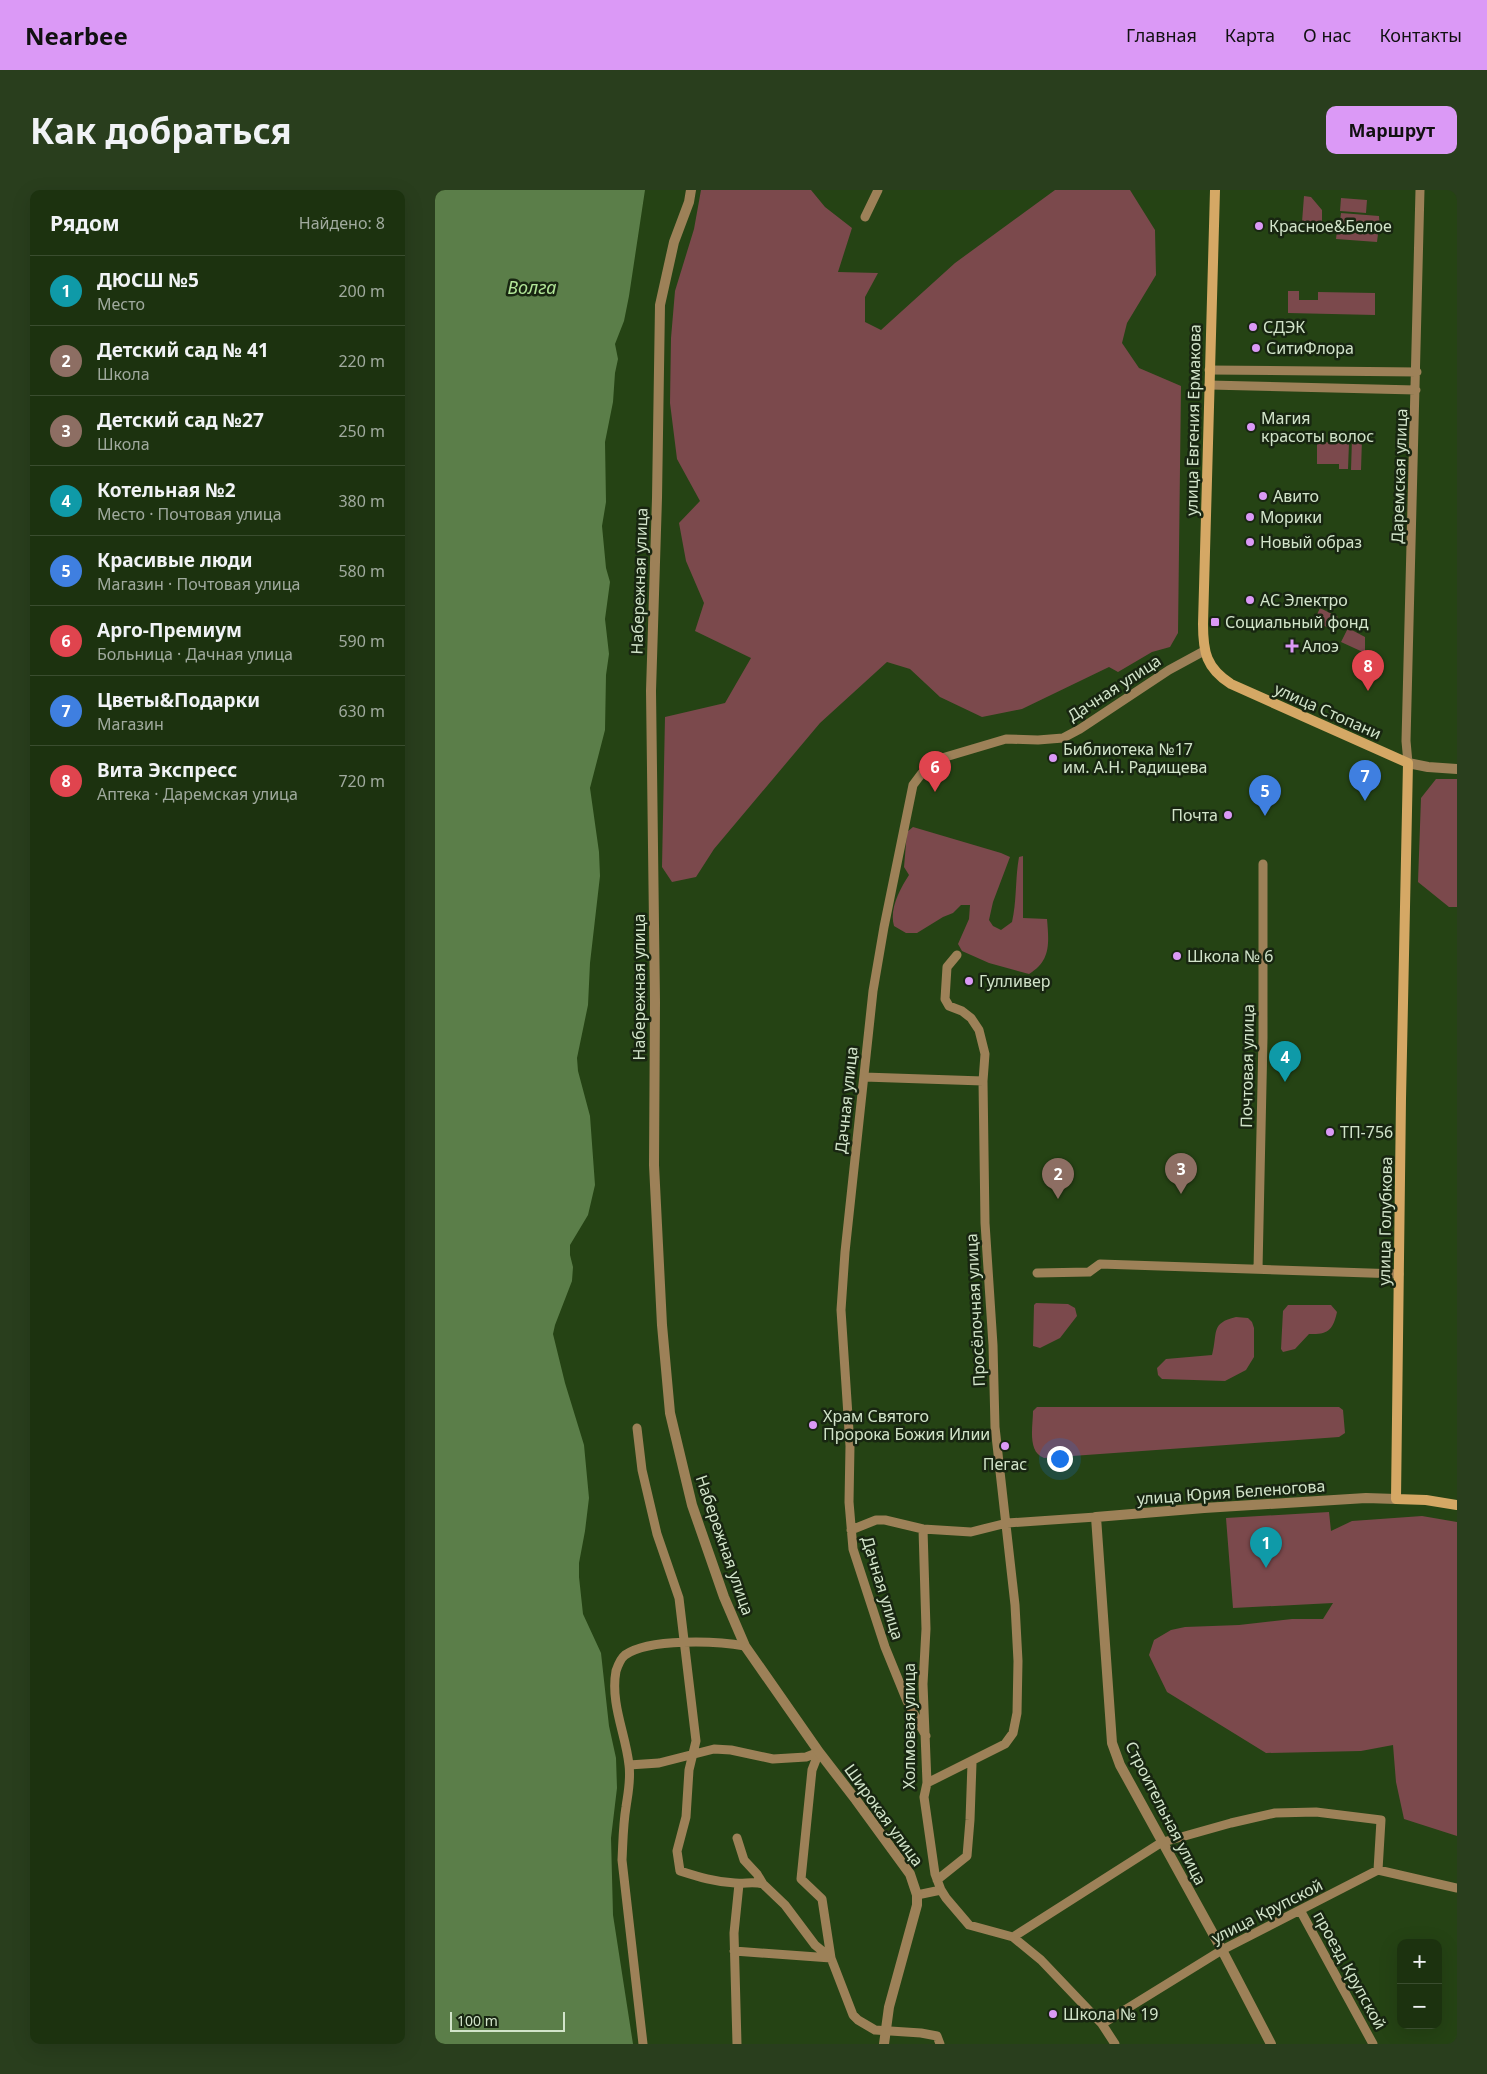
<!DOCTYPE html>
<html lang="ru">
<head>
<meta charset="utf-8">
<style>
	body { margin:0; font-family:"Noto Sans",sans-serif; background:#293e1d; color:#f1f3f6 }
	.controls { position:absolute; right:15px; bottom:15px; display:grid; overflow:hidden; border-radius:10px; box-shadow:0 5px 20px #0002 }
	.controls button { width:45px; height:45px; display:grid; place-items:center; padding:0; border:0; border-bottom:1px solid #3a4d2f; background:#1c320f; color:#f1f3f6; font:25px sans-serif }
	.scale { position:absolute; left:15px; bottom:12px; width:115px; box-sizing:border-box; padding-left:5px; border:2px solid #d2e4ca; border-top:0; font-size:14px; line-height:18px; white-space:nowrap; color:#d2e4ca; -webkit-text-stroke:4px #182611; paint-order:stroke }
	.you { position:absolute; left:624px; top:1268px; width:18px; height:18px; margin:-12px; border:4px solid #fff; border-radius:50%; background:#1a73e8; box-shadow:0 0 0 8px #1a73e833 }
	.badge { display:grid; place-items:center; width:32px; height:32px; border-radius:50%; background:#db99f6; color:#fff; font-size:16px; font-weight:700 }
	.pin { position:absolute; translate:-50% -41px; filter:drop-shadow(0 1px 2px #0008) }
	.pin::after { content:''; position:absolute; top:26px; width:18px; height:15px; background:inherit; clip-path:polygon(0 0,100% 0,50% 100%) }
	.list { margin:0; padding:0; list-style:none }
	h2 { display:flex; justify-content:space-between; align-items:center; height:65px; margin:0; padding:0 20px; font-size:21px }
	h2 small { font-size:16px; font-weight:400; color:#a0aa9e }
	.list li { display:grid; grid-template-columns:32px 1fr auto; gap:15px; align-items:center; box-sizing:border-box; height:70px; padding:0 20px; border-top:1px solid #3a4d2f }
	.list b { display:block; font-size:19px; white-space:nowrap }
	.list p { margin:0; font-size:16px; white-space:nowrap; color:#a0aa9e }
	.list em { font-size:16px; font-style:normal; color:#a0aa9e }
	.map { position:relative; flex:none; width:1022px; height:1854px; overflow:hidden; border-radius:10px }
	header { display:flex; align-items:center; gap:30px; box-sizing:border-box; height:70px; padding:0 25px; background:#db99f6; color:#111 }
	header strong { font-size:24px }
	nav { display:flex; gap:28px; margin-inline-start:auto; font-size:18px }
	.intro { display:flex; align-items:center; justify-content:space-between; box-sizing:border-box; height:120px; padding:0 30px }
	h1 { margin:0; font-size:35px }
	.button { padding:12px 22px; border-radius:10px; background:#db99f6; color:#111; font-size:18px; font-weight:700 }
	main { display:flex; gap:30px; padding:0 30px }
	aside { flex:1; background:#1c320f; border-radius:10px; box-shadow:0 5px 20px #0002 }
	.map>svg:first-child { display:block }
	.green { fill:#7b494c }
	.water { fill:#5b7e49 }
	.lines { fill:none; stroke-linecap:round; stroke-linejoin:round }
	.minor { stroke:#9d8158; stroke-width:9 }
	.tertiary { stroke:#9d8158; stroke-width:10 }
	.secondary { stroke:#d5a865; stroke-width:10 }
	.poi-dot { fill:#db99f6; stroke:#182611; stroke-width:2 }
	.labels { text-anchor:middle; dominant-baseline:central; stroke-width:5; stroke-linejoin:round; paint-order:stroke }
	.poi-label { font-size:16px; fill:#d2e4ca; stroke:#182611; text-anchor:start }
	.street-label { font-size:16px; fill:#d2e4ca; stroke:#182611 }
	.water-label { font-size:18px; font-style:italic; fill:#b2e698; stroke:#182611 }
</style>
</head>
<body>
<header>
<strong>Nearbee</strong>
<nav><a>Главная</a><a>Карта</a><a>О нас</a><a>Контакты</a></nav>
</header>
<div class="intro"><h1>Как добраться</h1><a class="button">Маршрут</a></div>
<main>
<aside>
<h2>Рядом<small>Найдено: 8</small></h2>
<ul class="list">
<li><span class="badge" style="background:#0f9aa8">1</span><div><b>ДЮСШ №5</b><p>Место</p></div><em>200 m</em></li>
<li><span class="badge" style="background:#8d6e63">2</span><div><b>Детский сад № 41</b><p>Школа</p></div><em>220 m</em></li>
<li><span class="badge" style="background:#8d6e63">3</span><div><b>Детский сад №27</b><p>Школа</p></div><em>250 m</em></li>
<li><span class="badge" style="background:#0f9aa8">4</span><div><b>Котельная №2</b><p>Место · Почтовая улица</p></div><em>380 m</em></li>
<li><span class="badge" style="background:#3f7fe0">5</span><div><b>Красивые люди</b><p>Магазин · Почтовая улица</p></div><em>580 m</em></li>
<li><span class="badge" style="background:#e0444e">6</span><div><b>Арго-Премиум</b><p>Больница · Дачная улица</p></div><em>590 m</em></li>
<li><span class="badge" style="background:#3f7fe0">7</span><div><b>Цветы&amp;Подарки</b><p>Магазин</p></div><em>630 m</em></li>
<li><span class="badge" style="background:#e0444e">8</span><div><b>Вита Экспресс</b><p>Аптека · Даремская улица</p></div><em>720 m</em></li>
</ul>
</aside>
<div class="map">
<svg width="1022" height="1854" viewBox="0 0 1022 1854">
	<rect width="100%" height="100%" fill="#254314"/>
	<path class="green" d="M266,0h110l14,17 27,21 -14,44 40,1 -13,24v25l16,8 74,-67 100,-73h75l25,40 1,45 -29,48 -5,20 17,25 42,18 -3,247 -8,14 -18,5 -34,20 -9,-5 -87,42 -40,8 -42,-20 -30,-28 -23,-7 -67,61 -106,126 -18,28 -24,5 -10,-15 3,-150 60,-14 26,-45 -56,-27 9,-28 -18,-42 -7,-38 21,-22 -23,-42 -7,-56 1,-65 4,-47 19,-62z
		M869,6l7,1 11,13v13l-20,-1z
		M906,8l26,2 -1,13 -26,-2z
		M906,23l38,3 1,16 -41,-3z
		M902,41l41,3 -1,8 -41,-3z
		M853,101h11v9h19v-8l57,1v22l-87,-2z
		M917,249h10l-1,31h-10z
		M882,252l32,1 -1,26h-9v-5h-22z
		M885,418l18,9 -3,14 -21,-10z
		M913,438l17,9v16l-24,-11z
		M1001,589h21v128h-8l-31,-25 3,-84z
		M478,637l88,26 9,4 -17,45 -4,18 4,6 8,4 11,-8c5,-22 3,-43 7,-65l4,-1v62l24,1c2,24 4,42 -18,55l-40,-11 -27,-12 -4,-7 11,-25 1,-14h-9l-8,8 -10,4 -26,16h-11l-12,-7c-5,-17 6,-37 15,-51l-5,-8 3,-35z
		M601,1113l32,1 7,4 2,8 -17,22 -20,10 -7,-2 1,-41z
		M853,1115h43l6,7c-4,18 -9,23 -28,22l-14,15 -12,3 -2,-3 2,-38z
		M801,1127l12,1 4,4 2,6v29l-8,13 -21,11 -63,-2 -4,-4 -1,-7 9,-9 46,-4c6,-22 -2,-32 24,-38z
		M602,1217h302l4,3 2,23 -6,4 -295,21c-17,-6 -11,-32 -11,-47z
		M894,1322l2,19 21,-10 70,-5 35,6v314l-53,-17 -8,-37 -3,-37 -32,6 -95,2 -99,-61 -18,-37 5,-15 17,-10 14,-3 54,-2 53,-6h31l10,-16 -100,5 -7,-90z"/>
	<path class="water" d="M0,0h210l-16,106 -5,25 -9,23 3,15 -3,14 -2,29 -8,40 1,60 -4,24 4,42 4,14 -5,37 4,35 -3,21 -1,55 -15,58 9,64 1,24 -10,87 -2,42 -11,53 1,13 12,45 5,69 -7,30 -18,30v10l3,12 -1,14 -17,44 -2,9 12,49 19,62 5,53 -4,33 -6,32v14l4,37 18,39 8,73 7,32 1,30 -6,50 2,77 20,129h-198z"/>
	<g class="lines">
		<path class="minor" d="M430,27l13,-27
			M774,180l208,2
			M774,195l207,5
			M973,573l-2,-22 14,-551
			M429,887l119,4
			M823,1079l5,-231v-174
			M602,1083l52,-1 11,-8 299,10
			M202,1238l5,42 15,64 22,64 17,143 -7,29 -3,47 -9,34 3,20c19,6 35,11 55,12 10,1 18,-2 28,1
			M488,1339l3,100 -3,55 4,99 -3,14 11,77 6,16 5,8 23,27 44,12 28,23 61,64 13,20
			M416,1340l25,-10h9l38,9 48,3 36,-9 89,-6
			M491,1546l-19,-35 -22,-54 -32,-98 -4,-47 1,-56 -9,-136 4,-58 28,-261 11,-64 29,-142 9,-12 20,-15 64,-19 32,1 25,-2 17,-9 89,-59 35,-19
			M384,1562l-7,18 -11,109 21,20 9,59 22,57 5,5 17,10 46,3 16,3 3,8
			M194,1575l30,-2 55,-14 17,1 42,9 33,-2 13,-5
			M492,1593l78,-39 8,-11 4,-20 1,-52 -3,-56 -20,-178 -2,-82 -8,-122 -2,-142 2,-27 -6,-24 -8,-12 -9,-7 -13,-5 -4,-7 2,-32 10,-12
			M302,1648l7,22 13,14 6,10 22,21 30,40 16,13
			M502,1690l30,-24 3,-36 2,-57
			M482,1705l24,-5
			M865,1720l73,134
			M578,1747l146,-93 8,-3 64,-18 44,-10 41,-1 65,8 -3,50
			M299,1761l97,7
			M667,1834l120,-74 156,-80 79,18
			M208,1854l-21,-184c1,-18 1,-35 4,-53 2,-14 5,-27 3,-42 -3,-30 -19,-62 -13,-94 2,-6 4,-12 9,-16 24,-17 92,-14 120,-9
			M302,1854l-3,-111 5,-49"/>
		<path class="tertiary" d="M256,0l-2,12 -15,40 -14,63 -3,193 -6,193 4,311 -1,163 8,160 8,88 22,92 32,92 21,49 74,106 37,48 54,74 7,21v10l-28,102 -5,37
			M973,573l20,4 29,2
			M836,1854l-49,-94 -102,-185 -8,-22 -16,-226 108,-9 162,-10 30,1"/>
		<path class="secondary" d="M780,0l-12,434c0,28 3,44 28,60l177,79 -7,336 -5,400 30,1 31,5"/>
	</g>
	<g class="poi-dot">
		<circle cx="824" cy="36" r="5"/>
		<circle cx="818" cy="137" r="5"/>
		<circle cx="821" cy="158" r="5"/>
		<circle cx="816" cy="237" r="5"/>
		<circle cx="828" cy="306" r="5"/>
		<circle cx="815" cy="327" r="5"/>
		<circle cx="815" cy="352" r="5"/>
		<circle cx="815" cy="410" r="5"/>
		<rect x="775" y="427" width="10" height="10" rx="2.5"/>
		<path d="M854.5 448.5h5v5h5v5h-5v5h-5v-5h-5v-5h5z"/>
		<circle cx="618" cy="568" r="5"/>
		<circle cx="793" cy="625" r="5"/>
		<circle cx="742" cy="766" r="5"/>
		<circle cx="534" cy="791" r="5"/>
		<circle cx="895" cy="942" r="5"/>
		<circle cx="378" cy="1235" r="5"/>
		<circle cx="570" cy="1256" r="5"/>
		<circle cx="618" cy="1824" r="5"/>
	</g>
	<g class="labels">
		<g class="poi-label">
			<text x="834" y="36">Красное&amp;Белое</text>
			<text x="828" y="137">СДЭК</text>
			<text x="831" y="158">СитиФлора</text>
			<text x="826" y="228">Магия<tspan x="826" dy="18">красоты волос</tspan></text>
			<text x="838" y="306">Авито</text>
			<text x="825" y="327">Морики</text>
			<text x="825" y="352">Новый образ</text>
			<text x="825" y="410">АС Электро</text>
			<text x="790" y="432">Социальный фонд</text>
			<text x="867" y="456">Алоэ</text>
			<text x="628" y="559">Библиотека №17<tspan x="628" dy="18">им. А.Н. Радищева</tspan></text>
			<text x="783" y="625" text-anchor="end">Почта</text>
			<text x="752" y="766">Школа № 6</text>
			<text x="544" y="791">Гулливер</text>
			<text x="905" y="942">ТП-756</text>
			<text x="388" y="1226">Храм Святого<tspan x="388" dy="18">Пророка Божия Илии</tspan></text>
			<text x="570" y="1274" text-anchor="middle">Пегас</text>
			<text x="628" y="1824">Школа № 19</text>
		</g>
		<g class="street-label">
			<text transform="translate(758 230) rotate(-89)">улица Евгения Ермакова</text>
			<text transform="translate(964 286) rotate(-88)">Даремская улица</text>
			<text transform="translate(204 391) rotate(-88)">Набережная улица</text>
			<text transform="translate(679 498) rotate(-33)">Дачная улица</text>
			<text transform="translate(893 521) rotate(24)">улица Стопани</text>
			<text transform="translate(204 797) rotate(-90)">Набережная улица</text>
			<text transform="translate(812 876) rotate(-89)">Почтовая улица</text>
			<text transform="translate(411 910) rotate(-84)">Дачная улица</text>
			<text transform="translate(950 1031) rotate(-89)">улица Голубкова</text>
			<text transform="translate(540 1120) rotate(-93)">Просёлочная улица</text>
			<text transform="translate(796 1302) rotate(-4)">улица Юрия Беленогова</text>
			<text transform="translate(290 1355) rotate(71)">Набережная улица</text>
			<text transform="translate(448 1398) rotate(73)">Дачная улица</text>
			<text transform="translate(474 1536) rotate(-90)">Холмовая улица</text>
			<text transform="translate(731 1623) rotate(63)">Строительная улица</text>
			<text transform="translate(449 1625) rotate(54)">Широкая улица</text>
			<text transform="translate(832 1721) rotate(-27)">улица Крупской</text>
			<text transform="translate(915 1780) rotate(61)">проезд Крупской</text>
		</g>
		<g class="water-label">
			<text x="97" y="97">Волга</text>
		</g>
	</g>
</svg>
<div class="controls">
<button>+</button>
<button>−</button>
</div>
<div class="scale">100 m</div>
<div class="you"></div>
<div class="pin badge" style="left:831px;top:1378px;background:#0f9aa8">1</div>
<div class="pin badge" style="left:623px;top:1009px;background:#8d6e63">2</div>
<div class="pin badge" style="left:746px;top:1004px;background:#8d6e63">3</div>
<div class="pin badge" style="left:850px;top:892px;background:#0f9aa8">4</div>
<div class="pin badge" style="left:830px;top:626px;background:#3f7fe0">5</div>
<div class="pin badge" style="left:500px;top:602px;background:#e0444e">6</div>
<div class="pin badge" style="left:930px;top:611px;background:#3f7fe0">7</div>
<div class="pin badge" style="left:933px;top:501px;background:#e0444e">8</div>
</div>
</main>
</body>
</html>
